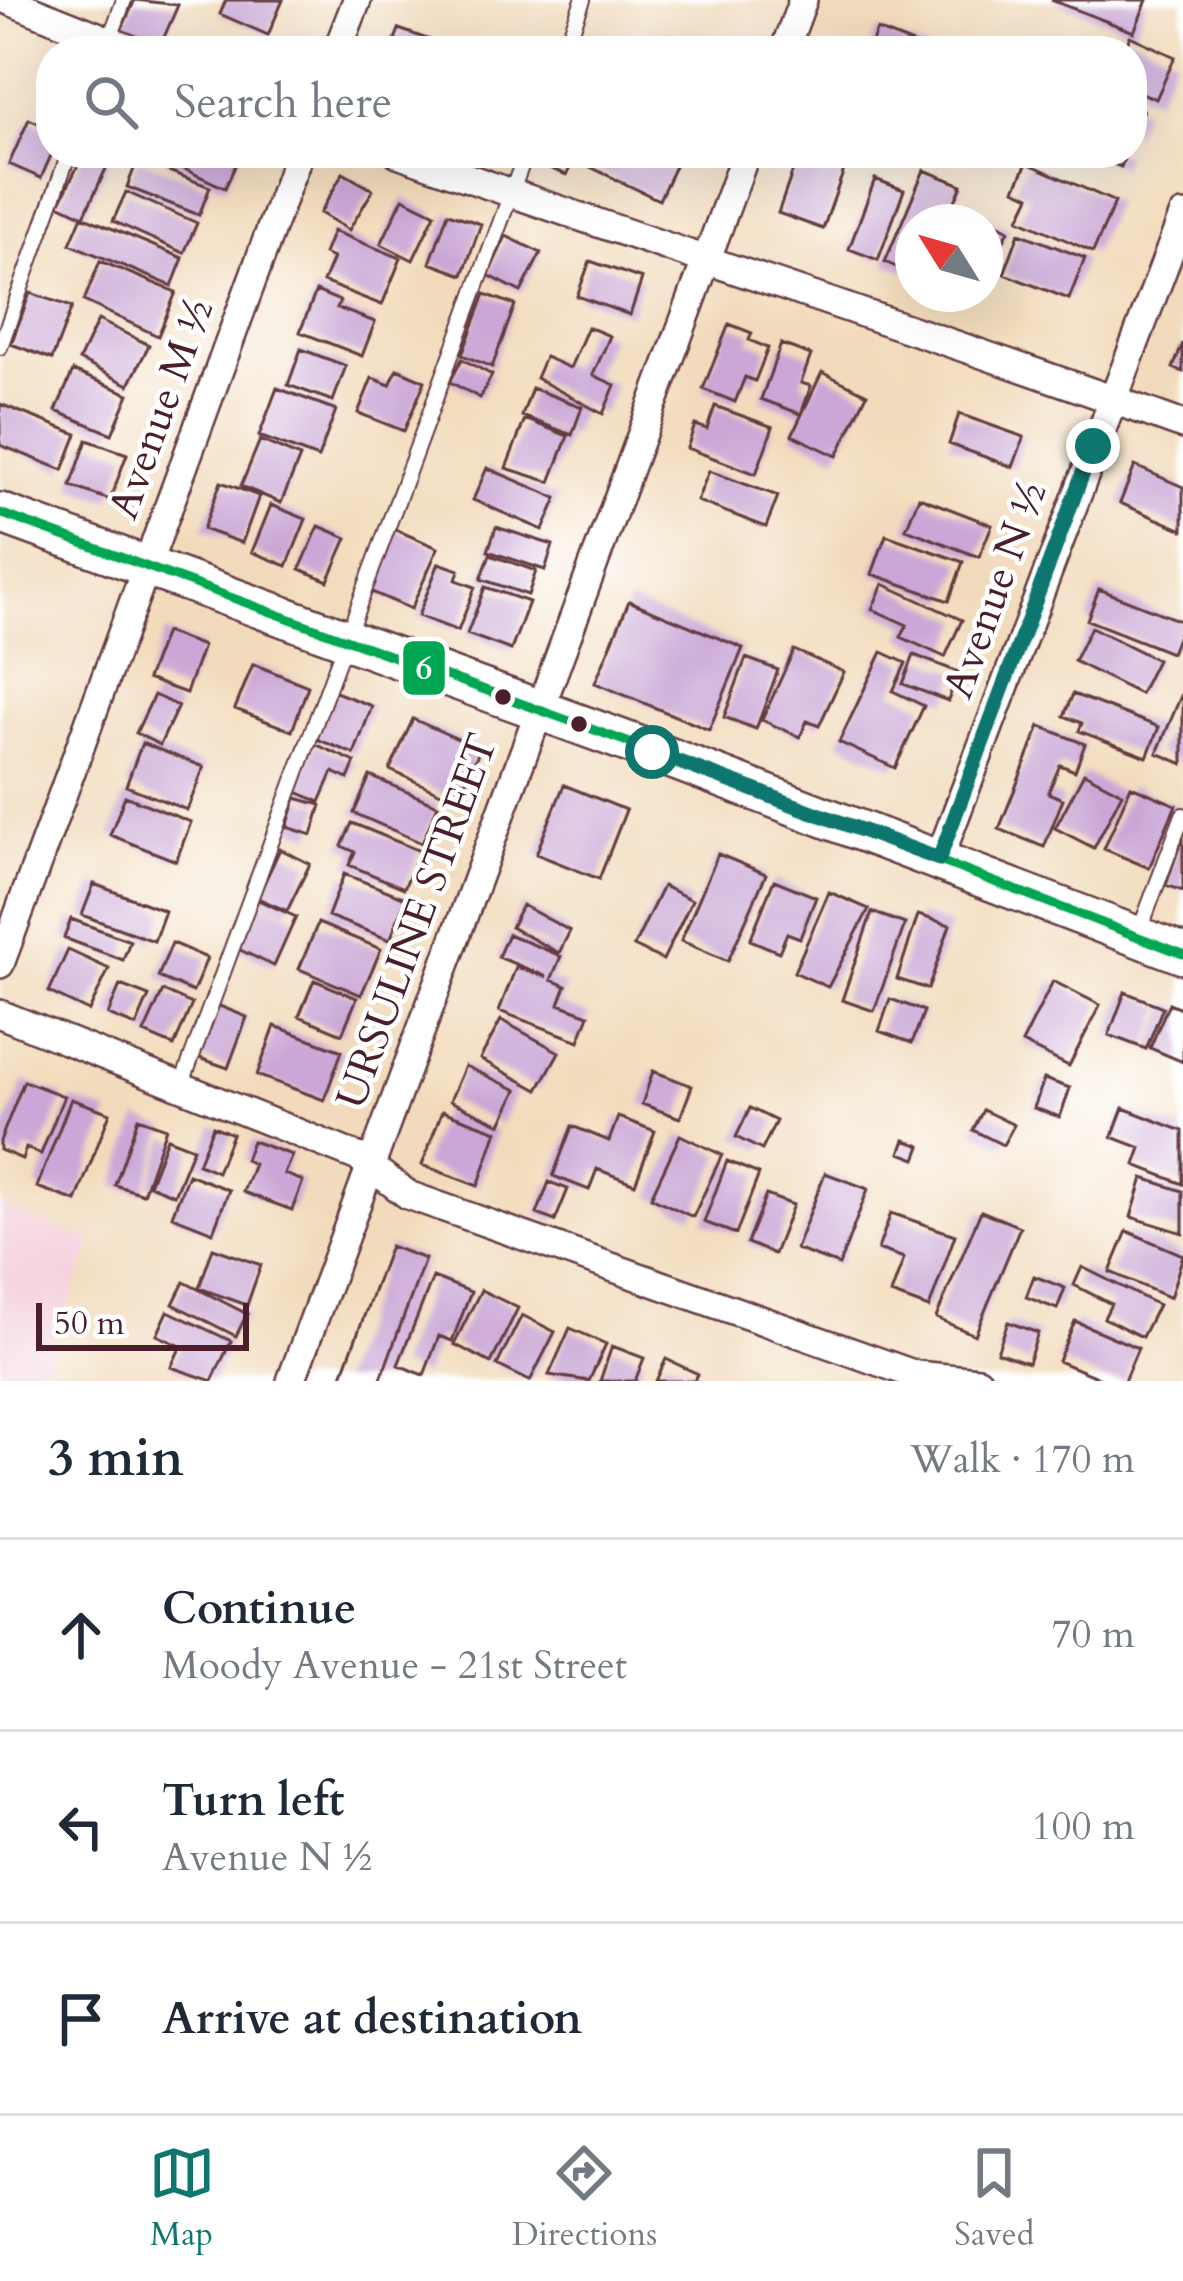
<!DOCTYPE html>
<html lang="en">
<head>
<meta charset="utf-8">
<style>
	body { margin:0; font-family:Cardo,serif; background:#f6f6f7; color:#1f2937 }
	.compass { position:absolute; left:895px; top:204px; width:108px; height:108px; border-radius:50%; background:#fff; box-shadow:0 12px 48px #0002; rotate:307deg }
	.scale { position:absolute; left:36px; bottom:30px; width:213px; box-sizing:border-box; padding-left:12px; border:6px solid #4a1f2b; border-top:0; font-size:33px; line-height:42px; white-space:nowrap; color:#4a1f2b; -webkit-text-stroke:9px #fff; paint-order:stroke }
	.stop { position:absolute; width:36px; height:36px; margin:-27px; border:9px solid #0f766e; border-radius:50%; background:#fff }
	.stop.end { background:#0f766e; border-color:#fff; box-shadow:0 3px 12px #0008 }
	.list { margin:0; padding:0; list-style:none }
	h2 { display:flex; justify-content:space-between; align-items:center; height:156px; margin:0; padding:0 48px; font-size:51px }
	h2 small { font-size:39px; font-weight:400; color:#747a83 }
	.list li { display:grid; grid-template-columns:78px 1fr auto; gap:36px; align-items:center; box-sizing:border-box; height:192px; padding:0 48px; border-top:3px solid #e0e1e3 }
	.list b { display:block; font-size:45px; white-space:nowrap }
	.list p { margin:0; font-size:39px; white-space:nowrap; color:#747a83 }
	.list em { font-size:39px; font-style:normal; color:#747a83 }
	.icon { flex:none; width:66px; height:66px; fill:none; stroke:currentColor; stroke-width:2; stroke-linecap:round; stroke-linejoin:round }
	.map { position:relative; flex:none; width:1183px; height:1381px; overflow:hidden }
	.search { position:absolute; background:#fff; box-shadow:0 12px 48px #0002; left:36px; right:36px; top:36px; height:132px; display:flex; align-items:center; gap:30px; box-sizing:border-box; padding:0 42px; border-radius:48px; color:#747a83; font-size:45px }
	.sheet { height:732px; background:#fff }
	nav { display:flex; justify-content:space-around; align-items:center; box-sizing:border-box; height:168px; border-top:3px solid #e0e1e3; background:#fff; font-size:33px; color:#747a83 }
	nav a { display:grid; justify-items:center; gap:6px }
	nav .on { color:#0f766e }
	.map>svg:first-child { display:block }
	.built { fill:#f4cfdd }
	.building { fill:#caa7d6 }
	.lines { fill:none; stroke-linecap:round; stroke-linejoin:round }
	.service-casing { stroke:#633b41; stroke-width:18 }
	.minor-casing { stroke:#633b41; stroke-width:32 }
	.secondary-casing { stroke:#633b41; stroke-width:44 }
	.service { stroke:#fff; stroke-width:14 }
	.minor { stroke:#fff; stroke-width:27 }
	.secondary { stroke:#fff; stroke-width:39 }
	.bus-1-casing { stroke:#fff; stroke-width:18 }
	.bus-1 { stroke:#00a651; stroke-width:9 }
	.route { stroke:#0f766e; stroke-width:15 }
	.bus-dot { fill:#4a1f2b; stroke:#fff; stroke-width:4.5 }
	.labels { text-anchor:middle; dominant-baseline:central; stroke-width:9; stroke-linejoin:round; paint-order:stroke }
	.street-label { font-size:42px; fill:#4a1f2b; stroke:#fff }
	.line-badge { stroke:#fff; stroke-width:4.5 }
	.badge-label { font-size:33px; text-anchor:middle; font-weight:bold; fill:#fff }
</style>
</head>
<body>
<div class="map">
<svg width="1183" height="1381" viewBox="0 0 1183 1381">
	<rect width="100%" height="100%" fill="#fff"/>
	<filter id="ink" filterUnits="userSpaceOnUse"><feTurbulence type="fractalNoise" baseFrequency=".00833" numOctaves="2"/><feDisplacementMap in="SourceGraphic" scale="24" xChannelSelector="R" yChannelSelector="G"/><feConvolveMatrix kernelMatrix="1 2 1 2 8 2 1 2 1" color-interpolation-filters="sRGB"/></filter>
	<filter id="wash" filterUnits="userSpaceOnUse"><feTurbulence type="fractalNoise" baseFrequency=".004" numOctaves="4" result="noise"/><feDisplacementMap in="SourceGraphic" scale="48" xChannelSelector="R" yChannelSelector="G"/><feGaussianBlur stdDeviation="2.7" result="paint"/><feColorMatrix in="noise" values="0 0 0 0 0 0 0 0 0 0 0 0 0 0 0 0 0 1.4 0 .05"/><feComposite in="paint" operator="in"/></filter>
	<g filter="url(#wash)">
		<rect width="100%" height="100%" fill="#f2dbbc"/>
		<path class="built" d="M0,1206l93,36 -54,139h-39z"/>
		<g id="blocks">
			<path class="building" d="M135,0l43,5 -20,46 -39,-16z
				M226,0h57l-15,35 -48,-21z
				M1051,0h96l-13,32z
				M399,29l59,21v1h-67z
				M877,30l54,21h-63z
				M668,35l44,15v1h-50z
				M1130,36l45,21 -19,42 -24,-10v-38h-8z
				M51,92v30l-10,-3z
				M1132,106l11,4 -11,27z
				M29,119l22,10 1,24 -11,25 -32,-14z
				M84,153l27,5 -27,58 -25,-12z
				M170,153h71l-16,35 -58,-27z
				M540,153h35l-8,22 -31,-12z
				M582,153h72l22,11 -17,36 -81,-39z
				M799,153h51l-27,76 -45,-16z
				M1086,153h40l-5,14z
				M138,159l72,28 -11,28 -72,-28z
				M1027,163l88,39 -22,50 -74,-33 11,-23 -15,-7z
				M924,170l38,15 -16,37h-33l-1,52 -27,-12z
				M343,173l30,17 -24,40 -29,-17z
				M875,179l29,11 -26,70 -29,-11z
				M126,192l71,31 -13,30 -71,-32z
				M403,198l32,16 -22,46 -32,-16z
				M973,211l36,19 -24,47v-55h-18z
				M448,213l33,11 -18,51 -33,-12z
				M82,216l101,42 -11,28 -102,-42z
				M333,231l68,27 -19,47 -59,-23 10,-24 -9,-4z
				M1019,233l66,25 -16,41 -65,-25z
				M506,236l35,17 -20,39 -33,-17z
				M100,261l76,31 -18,44 -74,-35z
				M590,261l52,18 -12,36 -53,-19z
				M316,291l24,10 -3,7 38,14 -13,34 -62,-24z
				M30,293l42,14 -20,52 -41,-15z
				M485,294l30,11 -23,62 -30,-12z
				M98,320l51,25 -20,40 -50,-25z
				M729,324l23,9 -3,7 19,8 -13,33 -10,-4 -10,25 -32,-13z
				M588,327l22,9 -17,39 22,10 -12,29 -67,-36 9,-21 25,11z
				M1183,343v29l-10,-4z
				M781,344l30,11 -10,28 10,3 -10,28 -40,-15z
				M301,349l45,17 -13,35 -45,-16z
				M462,359l30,16 -12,23 -30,-16z
				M397,369l28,12 -21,50 -46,-18 14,-35 18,7z
				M73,371l56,23 -17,40 -56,-23z
				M822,372l45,22 -30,62 -45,-21z
				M277,388l59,22 -18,48 -59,-22z
				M532,388l50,19 -10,28 -50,-19z
				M0,404l77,30 -14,36 -63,-25z
				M715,406l58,21 -17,47 -69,-26 8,-23 12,4z
				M959,414l65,23 -11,30 -64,-23z
				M525,419l43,17 -18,46 -44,-14z
				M87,440l40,14 -17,46 -39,-14z
				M260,440l40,17 -19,46 -40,-17z
				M1135,466l48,21v43l-63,-27z
				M487,468l70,30 -14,32 -70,-30z
				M709,471l69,25 -12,31 -69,-26z
				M221,482l38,14 -17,47 -39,-14z
				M919,497l73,28 -13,32 -73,-28z
				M271,505l35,14 -19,47 -35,-14z
				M319,526l28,12 -19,43 -28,-12z
				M496,527l57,18 -8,25 -57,-19z
				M394,529l44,19 -27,61 -44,-19z
				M886,535l77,27 -14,39 -77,-27z
				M490,555l46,16 -8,24 -47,-16z
				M439,563l20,7 -3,10 19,7 -17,44 -40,-15z
				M883,584l79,36 -17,37 -44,-20 6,-12 -35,-16z
				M485,587l44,15 -18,48 -44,-16z
				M1099,589l84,33 -12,31 -84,-33z
				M629,601l114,47 -34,82 -114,-47z
				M1091,627l66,33 -17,34 -66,-33z
				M165,632l38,14 -17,47 -39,-14z
				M794,650l50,22 -25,54 -12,-5 -7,16 -38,-17z
				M882,652l24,11 -13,28 31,15 -29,62 -56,-26z
				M914,655l44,17 -10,29 -45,-17z
				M746,658l32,12 -22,59 -32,-12z
				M253,664l55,22 -16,45 -57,-22z
				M333,691l39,15 -18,48 -40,-16z
				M1183,691v73l-26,-11z
				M1073,694l86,33 -12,30 -68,-26 3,-8 -18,-7z
				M154,695l24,11 -18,39 -24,-12z
				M413,719l67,30 -23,51 -67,-30z
				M1040,726l45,18 -10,27 -15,-6 -12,28 15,6 -19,48 -45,-18z
				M142,743l62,24 -17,43 -61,-24z
				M315,744l40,18 -7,17 -15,-7 -13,30 -25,-11z
				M1084,773l38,20 -28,55 -39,-20z
				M370,776l68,29 -16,38 -68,-30z
				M564,785l62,25 -27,69 -63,-25z
				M1131,786l45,19 -27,63 -45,-19z
				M125,796l66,26 -15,39 -66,-26z
				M296,798l25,7 -9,30 -25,-8z
				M352,823l68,28 -16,37 -55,-23 6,-13 -13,-6z
				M1182,838h1v53l-17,-6z
				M280,849l30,15 -23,47 -30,-13z
				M718,854l48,20 -38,87 -47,-20z
				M344,874l62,24 -16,42 -62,-24z
				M774,880l42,17 -16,41 -13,-5 -8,19 -29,-12z
				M94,884l71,27 -11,30 -72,-26z
				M663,886l29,14 -29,60 -29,-14z
				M829,892l40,17 -41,78 -34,-15z
				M258,900l38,17 -22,49 -38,-18z
				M522,905l48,26 -11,22 -48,-26z
				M872,912l33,12 -31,87 -32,-11z
				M918,915l32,10 -22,64 -31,-10z
				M71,919l59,22 -7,19 -59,-22z
				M318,923l63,26 -20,46 -62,-26z
				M508,934l53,22 -10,24 15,6 -7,18 30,11 -10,26 -80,-30 17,-44 31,10 -49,-20z
				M172,943l35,15 -14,34 -35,-15z
				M68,950l41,19 -20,42 -40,-19z
				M314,980l43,18 -15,36 -43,-18z
				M1053,981l47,24 -31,61 -47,-23z
				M120,985l29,11 -13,30 -28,-11z
				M163,991l29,13 -18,42 -30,-13z
				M1125,992l38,15 -17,42 -37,-14z
				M890,999l34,12 -12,32 -33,-12z
				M1169,1003l14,6v53l-33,-14z
				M217,1005l30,12 -19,51 -31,-11z
				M501,1020l58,32 -21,38 -58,-31z
				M275,1026l67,25 -18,49 -67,-25z
				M465,1066l52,24 -16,34 -51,-23z
				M653,1071l39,15 -12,32 -38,-14z
				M1044,1079l26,9 -10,29 -26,-9z
				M24,1081l40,15 -23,58 -15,-6 -4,11 -22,-9v-9z
				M71,1099l39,14 -34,88 -39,-14z
				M750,1108l26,13 -14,29 -26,-13z
				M1123,1108l60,23v53l-48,-19 6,-17 -29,-11z
				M983,1110l31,15 -11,20 -30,-15z
				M442,1111l55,20 -19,55 -56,-21z
				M618,1117l37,14 -20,53 -38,-15 -8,21 -36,-14 19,-50 37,15z
				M138,1118l28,10 -23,66 -28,-9z
				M213,1126l19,8 -15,38 -19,-8z
				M680,1135l42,20 -29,62 -42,-20z
				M167,1138l26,10 -19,47 -25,-10z
				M905,1140l16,6 -5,13 -16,-6z
				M252,1141l40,14 -8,19 19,7 -11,29 -49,-18 11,-28 -9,-4z
				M727,1161l32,13 -23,60 -32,-12z
				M825,1173l43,16 -29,76 -43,-16z
				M188,1174l41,16 -16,42 -41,-16z
				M1143,1178l40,13v42l-52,-16z
				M549,1182l19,7 -13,32 -18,-7z
				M766,1195l27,10 -19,49 -27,-11z
				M981,1211l39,16 -45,108 -39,-17z
				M891,1213l64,22 -26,73 -38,-14 13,-36 -26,-9z
				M1127,1231l56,24 -13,43 -60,-26z
				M390,1246l35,13 -45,122h-40z
				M213,1248l48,17 -14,40 -48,-17z
				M1082,1267l76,38 -16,32 -38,-19 7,-14 -37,-19z
				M1034,1276l31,12 -8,21 -31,-12z
				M433,1277l38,15 -19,49 -13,-5 -15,39 -26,-10z
				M184,1282l63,32 -11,22 -63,-32z
				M481,1290l37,18 -27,55 -37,-19z
				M168,1311l63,30 -19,40 -41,-14 10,-21 -24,-11z
				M522,1315l33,17 -25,49 -33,-16z
				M1075,1321l63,27 -14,33h-18l-48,-20z
				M1008,1322l30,11 -10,30 -31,-11z
				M570,1328l36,16 -17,37 -40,-6z
				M612,1346l32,12 -9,23h-35z
				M666,1359l32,15 -4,7h-38z"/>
		</g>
	</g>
	<g filter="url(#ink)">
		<use href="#blocks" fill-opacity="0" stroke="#633b41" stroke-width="3"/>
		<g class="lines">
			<defs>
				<path id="service" d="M109,41l15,-41
					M564,51l19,-51
					M0,347l69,-194
					M1139,932l44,-117
					M181,1086l345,-933"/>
				<path id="minor" d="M7,0l128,51
					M337,51l20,-51
					M784,51l19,-51
					M398,153c261,94 525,177 785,272
					M939,859l244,-643
					M0,964l299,-811
					M0,1014l358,143 50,38 508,180 62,6
					M291,1381l455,-1228"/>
				<path id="secondary" d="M0,513l652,238 531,203"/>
			</defs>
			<use href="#service" class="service-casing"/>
			<use href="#minor" class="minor-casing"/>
			<use href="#secondary" class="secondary-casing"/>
			<use href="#service" class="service"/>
			<use href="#minor" class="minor"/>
			<use href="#secondary" class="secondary"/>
			<defs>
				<path id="bus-1" d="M0,513l652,238 531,203"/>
			</defs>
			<use href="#bus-1" class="bus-1-casing"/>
			<use href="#bus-1" class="bus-1"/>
		</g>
	</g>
	<g class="lines" filter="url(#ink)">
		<path class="route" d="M652,752l287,107 154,-413"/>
	</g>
	<g class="bus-dot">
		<circle cx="503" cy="697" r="10"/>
		<circle cx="579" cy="724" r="10"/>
	</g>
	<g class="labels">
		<g class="street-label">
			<text transform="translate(161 409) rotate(-70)">Avenue M ½</text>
			<text transform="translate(995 590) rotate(-70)">Avenue N ½</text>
			<text transform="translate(417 921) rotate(-70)">URSULINE STREET</text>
		</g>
	</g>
	<rect class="line-badge" x="401" y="639" width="46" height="58" rx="12" fill="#00a651"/>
	<g class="badge-label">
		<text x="424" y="679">6</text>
	</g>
</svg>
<svg class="compass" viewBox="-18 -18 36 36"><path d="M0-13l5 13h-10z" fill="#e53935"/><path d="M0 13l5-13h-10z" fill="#747a83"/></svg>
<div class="scale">50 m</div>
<div class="stop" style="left:652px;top:752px"></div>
<div class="stop end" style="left:1093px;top:446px"></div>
<div class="search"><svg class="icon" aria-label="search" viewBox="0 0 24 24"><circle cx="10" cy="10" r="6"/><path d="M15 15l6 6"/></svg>Search here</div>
</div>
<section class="sheet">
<h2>3 min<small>Walk · 170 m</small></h2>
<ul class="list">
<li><svg class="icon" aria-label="ahead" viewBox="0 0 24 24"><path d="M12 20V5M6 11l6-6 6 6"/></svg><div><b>Continue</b><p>Moody Avenue - 21st Street</p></div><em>70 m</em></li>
<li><svg class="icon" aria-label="left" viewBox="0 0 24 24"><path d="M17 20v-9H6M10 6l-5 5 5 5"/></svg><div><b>Turn left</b><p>Avenue N ½</p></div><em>100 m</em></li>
<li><svg class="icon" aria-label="arrive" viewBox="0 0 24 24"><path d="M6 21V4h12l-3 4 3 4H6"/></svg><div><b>Arrive at destination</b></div></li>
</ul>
</section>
<nav>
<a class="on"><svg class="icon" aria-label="map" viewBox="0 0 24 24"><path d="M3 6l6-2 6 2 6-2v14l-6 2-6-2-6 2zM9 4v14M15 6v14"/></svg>Map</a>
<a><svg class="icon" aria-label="directions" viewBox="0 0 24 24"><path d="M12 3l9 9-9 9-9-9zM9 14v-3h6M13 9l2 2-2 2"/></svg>Directions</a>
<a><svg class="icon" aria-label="saved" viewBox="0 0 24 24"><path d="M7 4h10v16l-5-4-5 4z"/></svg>Saved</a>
</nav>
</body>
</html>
